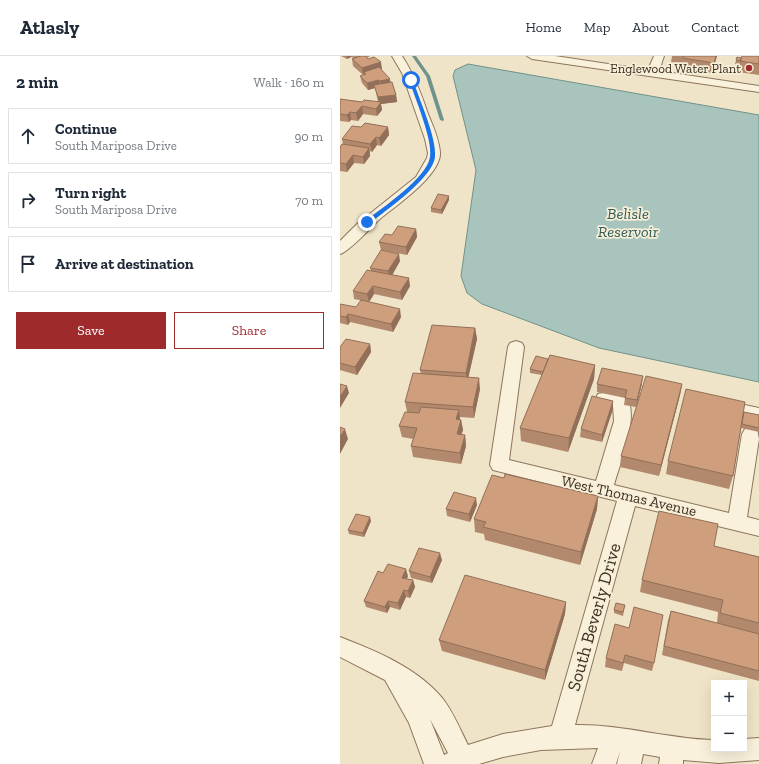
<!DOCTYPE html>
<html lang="en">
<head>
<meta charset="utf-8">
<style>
	body { margin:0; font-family:"Zilla Slab",serif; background:#f2f2f3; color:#1f2937 }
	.controls { position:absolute; right:12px; bottom:12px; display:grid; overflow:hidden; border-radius:0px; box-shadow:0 4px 16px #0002 }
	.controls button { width:36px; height:36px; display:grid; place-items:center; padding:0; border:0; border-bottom:1px solid #e0e1e3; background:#fff; color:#1f2937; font:20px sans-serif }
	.stop { position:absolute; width:12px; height:12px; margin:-9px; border:3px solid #1a73e8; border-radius:50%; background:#fff }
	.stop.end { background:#1a73e8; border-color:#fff; box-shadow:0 1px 4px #0008 }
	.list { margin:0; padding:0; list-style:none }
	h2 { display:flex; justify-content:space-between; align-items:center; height:52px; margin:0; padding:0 16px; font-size:17px }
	h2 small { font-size:13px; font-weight:400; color:#747a83 }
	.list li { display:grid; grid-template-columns:26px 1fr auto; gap:12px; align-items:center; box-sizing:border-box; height:56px; margin:0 8px 8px; padding:0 8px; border:1px solid #e0e1e3; border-radius:0px }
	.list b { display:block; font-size:15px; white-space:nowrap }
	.list p { margin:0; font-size:13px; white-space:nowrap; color:#747a83 }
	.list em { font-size:13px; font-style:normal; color:#747a83 }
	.actions { display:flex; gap:8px; padding:12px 16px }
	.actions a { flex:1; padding:9px 0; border:1px solid #9e2a2b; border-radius:0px; text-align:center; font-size:14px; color:#9e2a2b }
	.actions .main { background:#9e2a2b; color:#fff }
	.icon { flex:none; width:22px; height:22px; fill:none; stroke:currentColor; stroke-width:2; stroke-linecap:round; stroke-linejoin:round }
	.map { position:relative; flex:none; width:419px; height:708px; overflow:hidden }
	header { display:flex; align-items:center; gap:24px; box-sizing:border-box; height:56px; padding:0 20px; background:#fff; border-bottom:1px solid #e0e1e3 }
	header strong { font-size:19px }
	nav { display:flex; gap:22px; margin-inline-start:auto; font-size:14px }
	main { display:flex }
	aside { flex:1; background:#fff }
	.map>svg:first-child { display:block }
	.water { fill:#a9c4bc; stroke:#6f938a }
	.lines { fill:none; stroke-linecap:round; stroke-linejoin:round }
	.stream { fill:#6f938a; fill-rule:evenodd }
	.minor-casing { stroke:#8d765c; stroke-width:2 }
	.minor { fill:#faf1dc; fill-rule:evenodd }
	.wall { fill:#b2896c }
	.shaded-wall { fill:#916f58 }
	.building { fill:#cf9f7d; stroke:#916f58 }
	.route { fill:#1a73e8 }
	.poi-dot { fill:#9e2a2b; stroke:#f7eed8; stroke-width:1.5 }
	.labels { text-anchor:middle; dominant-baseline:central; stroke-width:3.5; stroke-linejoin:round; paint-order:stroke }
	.far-poi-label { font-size:13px; fill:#3d2e20; stroke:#f7eed8; text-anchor:end }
	.street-label { font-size:15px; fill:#3d2e20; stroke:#f7eed8 }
	.water-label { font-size:16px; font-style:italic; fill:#2f5d5a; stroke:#f7eed8 }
	.near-street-label { font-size:18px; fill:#3d2e20; stroke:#f7eed8 }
</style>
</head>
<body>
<header>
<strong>Atlasly</strong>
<nav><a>Home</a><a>Map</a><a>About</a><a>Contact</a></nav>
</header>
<main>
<aside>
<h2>2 min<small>Walk · 160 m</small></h2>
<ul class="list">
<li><svg class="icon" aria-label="ahead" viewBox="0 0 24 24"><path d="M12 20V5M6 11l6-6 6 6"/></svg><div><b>Continue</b><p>South Mariposa Drive</p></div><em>90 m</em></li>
<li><svg class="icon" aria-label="right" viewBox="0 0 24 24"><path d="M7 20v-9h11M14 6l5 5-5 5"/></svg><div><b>Turn right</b><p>South Mariposa Drive</p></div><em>70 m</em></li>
<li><svg class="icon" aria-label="arrive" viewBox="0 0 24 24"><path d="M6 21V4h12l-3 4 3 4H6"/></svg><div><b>Arrive at destination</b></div></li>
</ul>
<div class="actions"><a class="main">Save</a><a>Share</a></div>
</aside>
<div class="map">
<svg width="419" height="708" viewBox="0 0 419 708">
	<rect width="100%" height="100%" fill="#f0e4c8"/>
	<path class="water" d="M128,8l291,51v267l-160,-34 -117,-44 -15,-11 -6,-17 15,-106 -23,-94 2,-6z"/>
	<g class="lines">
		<path class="stream" d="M72,0h4l14,20 14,44 -1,1 -3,-1 -14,-44z"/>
		<defs>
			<path id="minor" d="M52,0h10c12,18 19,37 26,58 5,12 11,25 12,38 2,22 -43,53 -59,66 -9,8 -31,33 -41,36v-13l17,-17 59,-47 11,-19 1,-5 -3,-14 -23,-66z
				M187,0h28l93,14 6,-14h10l-5,15 100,15v6l-227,-33z
				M176,285l6,2 2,4 -15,113 87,21 18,-60 -1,-15 -15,-4 -2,-4 2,-4c9,-3 20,1 29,3 12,22 -7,65 -13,88l115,28 13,-79 3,-5 6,-2 6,2 2,10 -12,78 12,3v16l-124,-30 -60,219c47,-1 92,14 139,15v9h30v-10l15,-1v22l-40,3 -36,-3v4h-24l1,-7 -17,-3 -2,10h-24l3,-13 -4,13h-24l6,-16 -57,2 -38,7 -24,7h-55l-15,-41 -24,-43 -45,-23v-20c36,14 78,31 103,62 10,13 17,30 25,46l35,-11 49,-8 65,-225 -124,-31 -3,-5 18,-118 2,-4zM90,663l18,34 -4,2z
				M405,349l14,3v14l-20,-5 -3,-5 3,-5z"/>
		</defs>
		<use href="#minor" class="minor-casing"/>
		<use href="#minor" class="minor"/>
	</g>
	<path class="wall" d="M1,0h29l-3,2 15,11 -1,1 10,13 5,12 1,7 -16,2 1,6 -5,6 -14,-2 -5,7 -7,-1 -2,2 -9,-1v-22l22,3h16l-3,-14 -7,2 -6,-7 -2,-7 3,-1 -10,-9 -1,-7 2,-1 -3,-1 -4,2z
		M332,0h45l-5,17 -31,-4 1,-5 -11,-2z
		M419,0v19l-21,-3 2,-7 -5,-1 2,-7 4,1z
		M21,71h27l1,8 -8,11 -4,-1 -5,7 -2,-1v5l-6,8 -10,-1 -7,9 -7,-1v-24l3,-3 -1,-5z
		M109,144l-7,14 -11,-2v-4z
		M76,173l1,8 -10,18 -26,-5 -2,-8 13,-7z
		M60,205l-8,14 18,11 -8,14 -28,-6 -5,8 -15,-3 -1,-8 18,-21 -1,-2z
		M0,248l61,13 -8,15 -43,-10 -2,3 -8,-2z
		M135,272l2,11 -9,38 12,12 -6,29 -14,-1v2l1,1 2,10 -2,5h4l1,11 -5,18 -48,-7 -2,-11 2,-7 -11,-2 -3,-11 8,-14 -2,-10 16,-28 -1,-4z
		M30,288l1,8 -14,23 -17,-5v-23z
		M208,303l47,6 -1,14 -26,73 -47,-11 -1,-13 22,-53 -12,-2v-4z
		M257,328h45l-6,23 -12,-2 1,-7 -28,-6z
		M342,328l-2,11 -21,81 -39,-9 1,-11z
		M273,345v8l-11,33 -22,-5 1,-8z
		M404,356l15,3v17l-18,-4 -8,48 -4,13 -63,-15 2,-13z
		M164,422l94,18 -1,13 -17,56 -95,-25 -1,-6 -9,-2 -1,-13z
		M137,449l-7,17 -23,-6 -1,-7z
		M31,465l-7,16 -15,-3 -1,-4z
		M374,490l45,11v124l-97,-26 6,-35 3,-9 46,12 1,-11 -78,-20 2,-12z
		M102,504l-10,23 -21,-5 -2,-7z
		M43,517l25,3 -1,3 6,1 2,7 -5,11 -4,-1 -6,13 -10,-3 -3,6 -21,-6 -2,-6z
		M226,546l-1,12 -20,66 -103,-29 -3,-11z
		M285,549l-2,11 -9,-3v-3z
		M289,572l25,35 -2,8 -28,-8 -2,8 -17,-4 1,-9z"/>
	<path class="shaded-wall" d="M7,0h4v1l-4,2z
		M376,0h1l-5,17 2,-10z
		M41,6l1,7 -16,5 -2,-2v3h-1l-1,-7z
		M50,23l1,7 -9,3 -2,-8z
		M39,24l1,7 -6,-2 1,3 -7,2 -1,-7z
		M56,39l1,7 -16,2 1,6 -5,6 -1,-7 3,-4 -1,-8z
		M22,50l1,8 -5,7 -2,-8z
		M10,56l1,8 -2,2 -2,-7z
		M48,71l1,8 -8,11 -2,-8z
		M36,81l1,8 -5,7 -2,-8z
		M29,92l1,8 -6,8 -1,-7z
		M13,99l1,8 -7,9 -1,-8z
		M109,140v4l-7,14 -1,-4z
		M76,173l1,8 -10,18 -1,-8z
		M59,198l1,7 -10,18 -2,-8z
		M69,222l1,8 -8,14 -2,-8z
		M33,230l1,8 -5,8 -2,-8z
		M60,253l1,8 -8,15 -2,-8z
		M8,258l2,8 -2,3 -2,-8z
		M135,272l2,11 -10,45 -1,-11z
		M30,288l1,8 -14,23 -2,-8z
		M255,309l-1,14 -26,73 1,-14z
		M303,320l-1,8 -6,23 1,-7z
		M139,322l1,11 -6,29 -1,-11z
		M342,328l-2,11 -21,81 2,-11z
		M7,330l2,7 -9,15v-11z
		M273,345v8l-11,33v-7z
		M119,354l1,11 -4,-2z
		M121,364l2,10 -5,15 -1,-11z
		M5,373l3,10 -8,15v-17z
		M125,379l1,11 -5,18 -1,-11z
		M258,440l-1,13 -17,56 1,-13z
		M136,442l1,7 -7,17 -1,-8z
		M30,461l1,4 -7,16 -1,-4z
		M100,497l2,7 -10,23 -2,-6z
		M66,513l2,7 -4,8 -2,-6z
		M73,524l2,7 -5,11 -2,-7z
		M64,534l2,7 -6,13 -2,-7z
		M48,545l2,6 -3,6 -2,-6z
		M226,546l-1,12 -20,66v-10z"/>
	<path class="building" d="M21,0h4l3,3 6,-2 7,5 -19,6 -10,-9z
		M343,0h33l-2,7 -31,-5z
		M402,0h17v8l-19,-3z
		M397,1l4,1v3l-5,-1z
		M39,11l11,12 -10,2 -1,-1 -12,3 -7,-7 6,-2 -2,-2z
		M52,26l4,13 -18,2 -4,-12z
		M0,43l22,3 2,-2 17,2 -5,7 -14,-3 -6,7 -6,-1 -3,3 -7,-1z
		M25,67l23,4 -9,11 -3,-1 -6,7 -28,-5 10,-13 9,1z
		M2,88l27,4 -6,9 -10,-2 -7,9 -6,-1v-16z
		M98,138l11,2 -8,14 -10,-2z
		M58,170l18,3 -10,18 -27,-5 6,-8 7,1z
		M41,194l18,4 -11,17 -18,-3z
		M27,214l42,8 -9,14 -27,-6 -6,8 -14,-3z
		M21,244l39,9 -9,15 -43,-10 -2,3 -6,-1v-12l16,3z
		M92,269l43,3 -9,45 -46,-3z
		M6,283l24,5 -15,23 -15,-4v-16z
		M210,299l45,10 -26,73 -49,-10z
		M196,300l12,3 -5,13 -13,-3z
		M262,312l41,8 -6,24 -12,-2 2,-8 -30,-6z
		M73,317l66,5 -6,29 -68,-5z
		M306,320l36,8 -21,81 -40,-9z
		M0,328l7,2 -7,11z
		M346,333l59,13 -12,74 -65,-15z
		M252,340l21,5 -11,34 -21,-6z
		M81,351l38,3 -3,9 5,1 -4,14 8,1 -5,18 -49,-7 6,-18 -18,-2 6,-14 14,1z
		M404,356l15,3v13l-17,-4z
		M0,371l5,2 -5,8z
		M165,418l93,22 -17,56 -98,-25 3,-5 -12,-3 18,-44 12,3z
		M114,436l22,6 -7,16 -23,-5z
		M319,455l59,13 -4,22 45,11v66l-39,-10 3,-13 -81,-20z
		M16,458l14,3 -7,16 -15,-3z
		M79,492l21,5 -10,24 -21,-6z
		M48,508l18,5 -4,9 11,2 -5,11 -4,-1 -6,13 -10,-2 -3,6 -21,-6 14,-30 5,2z
		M125,519l101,27 -21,68 -106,-30z
		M276,547l9,2 -2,7 -9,-2z
		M294,551l29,8 -9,48 -29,-8 -2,8 -17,-5 9,-34 14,4z
		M331,555l88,23v37l-95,-25z"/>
	<path class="route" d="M71,23l2,1c6,19 24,58 22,77 -2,21 -49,53 -66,67h-4v-3c17,-13 62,-43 65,-64 3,-17 -15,-59 -21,-77z"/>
	<circle class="poi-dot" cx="409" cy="12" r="4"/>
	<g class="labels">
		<g class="far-poi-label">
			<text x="401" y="12">Englewood Water Plant</text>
		</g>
		<g class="street-label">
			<text transform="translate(289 440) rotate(13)">West Thomas Avenue</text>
		</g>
		<g class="water-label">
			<text x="288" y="157">Belisle<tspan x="288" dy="18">Reservoir</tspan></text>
		</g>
		<g class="near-street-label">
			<text transform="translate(254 561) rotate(-74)">South Beverly Drive</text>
		</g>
	</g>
</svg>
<div class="controls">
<button>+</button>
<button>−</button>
</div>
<div class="stop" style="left:71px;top:24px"></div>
<div class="stop end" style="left:27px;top:166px"></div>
</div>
</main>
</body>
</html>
